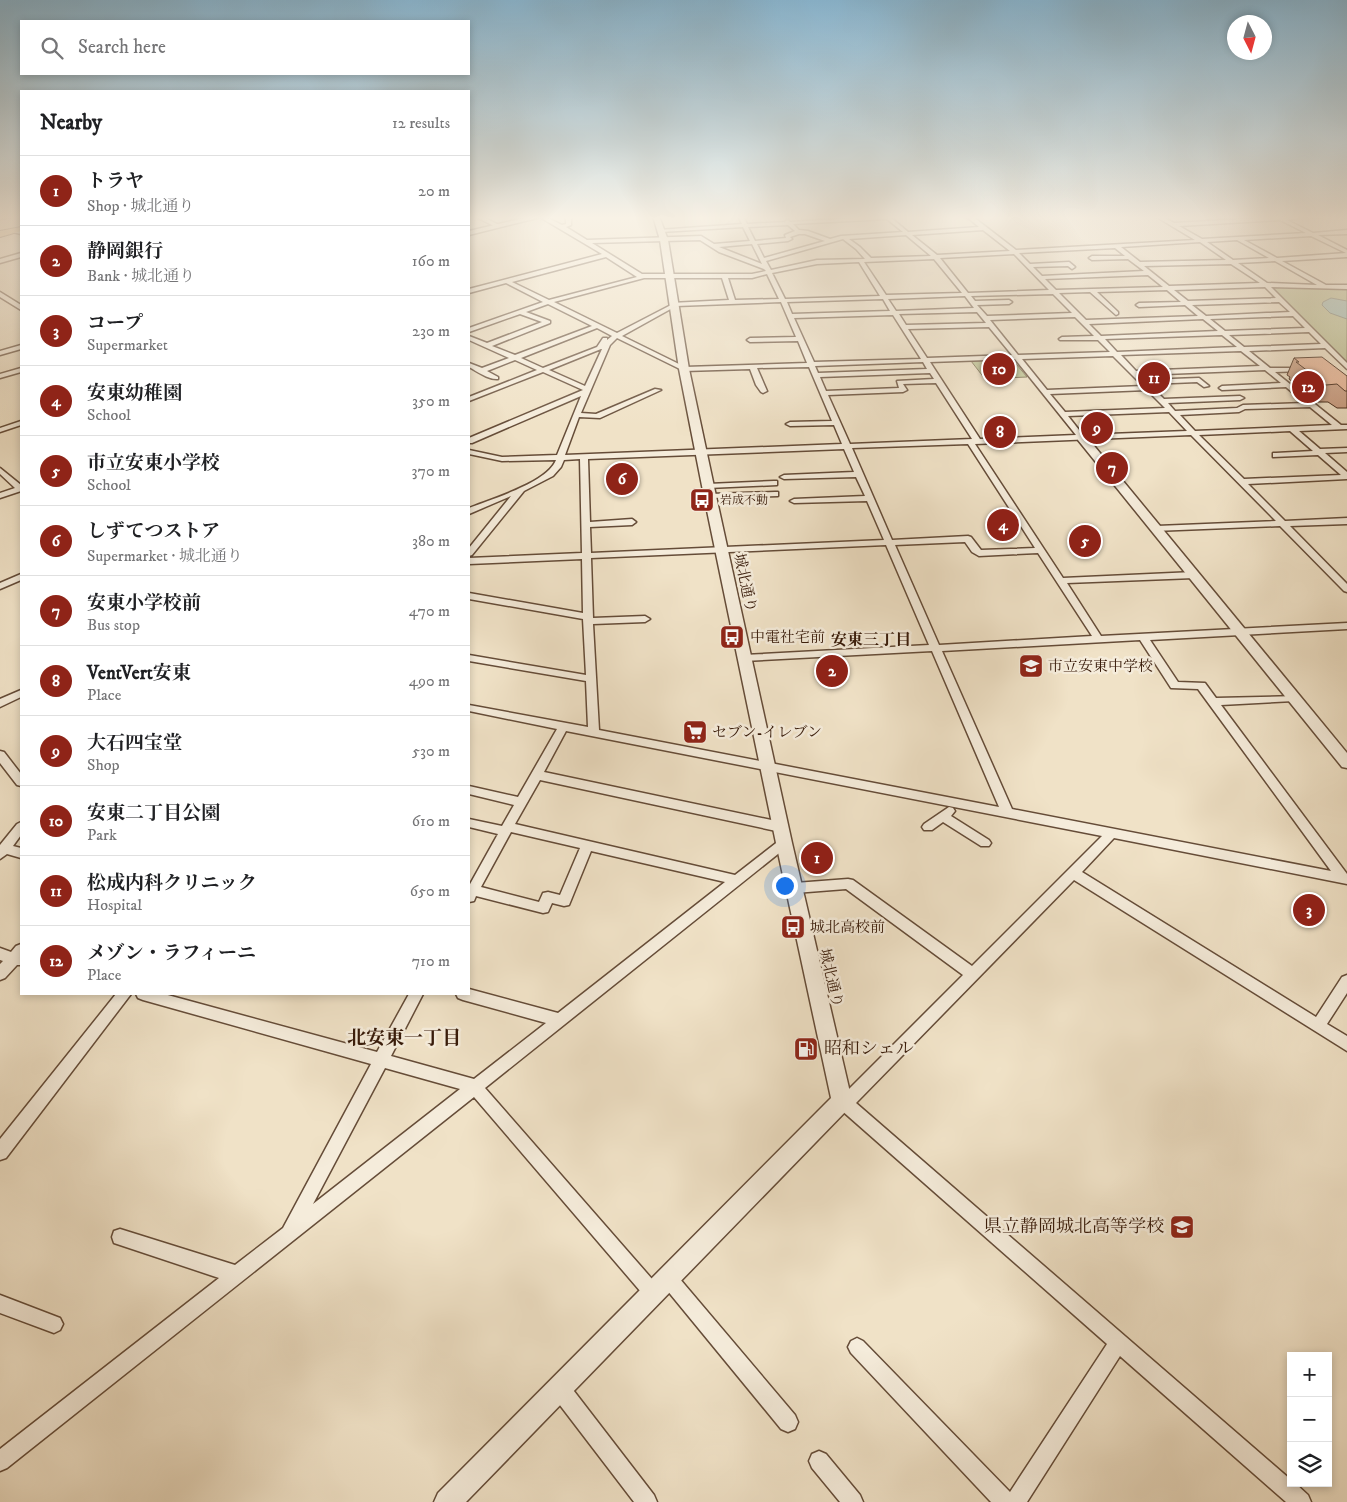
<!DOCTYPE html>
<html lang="en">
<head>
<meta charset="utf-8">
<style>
	body { margin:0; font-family:"IM FELL DW Pica","Noto Serif JP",serif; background:#f2f2f2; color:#202124 }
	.controls { position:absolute; right:15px; bottom:15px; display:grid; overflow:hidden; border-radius:0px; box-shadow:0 2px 8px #0003 }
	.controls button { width:45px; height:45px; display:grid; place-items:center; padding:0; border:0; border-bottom:1px solid #e0e0e0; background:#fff; color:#202124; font:25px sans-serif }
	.compass { position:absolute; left:1227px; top:15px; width:45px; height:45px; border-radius:50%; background:#fff; box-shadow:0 2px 8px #0003; rotate:174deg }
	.you { position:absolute; left:784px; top:885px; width:18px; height:18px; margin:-12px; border:4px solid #fff; border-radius:50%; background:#1a73e8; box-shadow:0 0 0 8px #1a73e833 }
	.badge { display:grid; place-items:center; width:32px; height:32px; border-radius:50%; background:#8f2418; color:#fff; font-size:16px; font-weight:700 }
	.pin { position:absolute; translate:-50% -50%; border:2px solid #fff; box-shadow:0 1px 5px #0006 }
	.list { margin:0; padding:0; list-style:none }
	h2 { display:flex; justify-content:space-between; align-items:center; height:65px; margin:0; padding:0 20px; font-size:21px }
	h2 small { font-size:16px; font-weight:400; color:#757577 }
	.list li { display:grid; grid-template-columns:32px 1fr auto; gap:15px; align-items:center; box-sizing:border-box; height:70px; padding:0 20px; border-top:1px solid #e0e0e0 }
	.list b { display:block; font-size:19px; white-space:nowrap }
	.list p { margin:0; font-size:16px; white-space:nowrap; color:#757577 }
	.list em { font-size:16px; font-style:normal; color:#757577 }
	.icon { flex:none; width:28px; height:28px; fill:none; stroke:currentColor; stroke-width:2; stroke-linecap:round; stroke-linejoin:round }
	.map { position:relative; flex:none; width:1347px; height:1502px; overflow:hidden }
	.search { position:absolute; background:#fff; box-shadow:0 2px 8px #0003; left:20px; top:20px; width:450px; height:55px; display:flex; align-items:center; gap:12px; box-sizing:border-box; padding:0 18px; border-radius:0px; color:#757577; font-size:19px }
	.panel { position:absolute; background:#fff; box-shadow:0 2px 8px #0003; left:20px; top:90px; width:450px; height:905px; border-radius:0px }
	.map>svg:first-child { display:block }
	.green { fill:#bcc293; stroke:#7a6e4e }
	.water { fill:#9abdb7; stroke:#727c71 }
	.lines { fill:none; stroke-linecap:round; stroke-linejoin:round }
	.minor-casing { stroke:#654c38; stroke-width:3 }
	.tertiary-casing { stroke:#654c38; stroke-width:3 }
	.primary-casing { stroke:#371a09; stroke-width:2 }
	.minor { fill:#f5ecdb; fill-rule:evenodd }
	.tertiary { fill:#f5ecdb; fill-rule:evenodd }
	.primary { fill:#e8c184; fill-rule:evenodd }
	.wall { fill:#c89a7e; stroke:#371a09 }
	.building { fill:#e8b393; stroke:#371a09 }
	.labels { text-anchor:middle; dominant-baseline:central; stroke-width:5; stroke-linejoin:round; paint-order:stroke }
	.far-poi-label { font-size:12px; fill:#371a09; stroke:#f5ecdb; text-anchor:start }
	.street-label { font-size:15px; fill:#371a09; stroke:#f5ecdb }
	.poi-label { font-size:15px; fill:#371a09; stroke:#f5ecdb; text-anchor:start }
	.neighbourhood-label { font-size:16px; font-weight:bold; fill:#371a09; stroke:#f5ecdb }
	.near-poi-label { font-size:18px; fill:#371a09; stroke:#f5ecdb; text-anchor:start }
	.near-neighbourhood-label { font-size:19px; font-weight:bold; fill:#371a09; stroke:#f5ecdb }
</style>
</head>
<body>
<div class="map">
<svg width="1347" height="1502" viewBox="0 0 1347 1502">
	<rect width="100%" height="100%" fill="#f0e2c7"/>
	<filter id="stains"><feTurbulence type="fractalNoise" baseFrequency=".004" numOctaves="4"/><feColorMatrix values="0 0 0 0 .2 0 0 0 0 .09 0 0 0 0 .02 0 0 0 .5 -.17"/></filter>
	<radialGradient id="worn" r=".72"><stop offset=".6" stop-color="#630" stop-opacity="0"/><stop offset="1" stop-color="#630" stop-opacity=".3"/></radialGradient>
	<path class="green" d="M1270,287l77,2v75z
		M1012,359l15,18 -42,2 -14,-18z"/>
	<path class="water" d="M1331,298l16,3v18l-17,-6 -8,-8 1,-3z"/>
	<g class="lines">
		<defs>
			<path id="minor" d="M10,216v1l-10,2v-2z
				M474,216h7l20,10 -5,1z
				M538,216h6l18,9 4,-1v-8h5v9l-5,2 21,13 114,-4 13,8 36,-3 -7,-14 -82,5 -3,-2 84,-6 -4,-8h5l4,8 38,-2 2,-3 3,3 99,-6 19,16 71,-5 -13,-11h6l44,34 179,-10 -40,-24h6l13,7 120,-7h32l-39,4 26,13 34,-3v4l-29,1 29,15v7l-65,4 44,24h21v4l-76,-2 76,76v6l-22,-21 -76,3 21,17h35l1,1 -3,2 -28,1 66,53h6v4l-48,2 21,18 27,-1v4l-22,1 22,19v7l-99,5 37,37 62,-3v6l-57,2 57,58v8l-3,-1 -64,-65 -126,5v-4l3,-1 119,-5 -85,-86 -216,9 88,134 131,-6 5,3 -5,3 -127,5 34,53 246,-13v6l-197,11 28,42 27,1 11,15 82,-2 1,2 -5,3 -73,4 126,169v10l-233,-46 -32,34 234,145 26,-40 5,-2v18l-20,31 20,12v15l-273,-171 -218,223 435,377v3h4l13,12 3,7h-25l-166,-146 -93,146h-36l-140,-149 -3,-6 3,-6 6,-3 6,3 147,151 97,-148 -267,-235 -6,-8 3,-5 7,-2 119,-119 -117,-86 -51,4 -5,-1 -1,-4 1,-4 5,-1 53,-4 5,1 119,86 130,-130 -536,-105 -22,41 237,50 4,2 2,3 -2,3 -4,2 -241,-52 -25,44 220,51 45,-35h8l2,3 -2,3 -303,242 174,199 3,6 -3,6 -6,3 -6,-3 -173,-202 -467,371 -7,3v-22l219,-171 -105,-35 -2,-6 2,-6 6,-2 115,36 48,-37 88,-164 -228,-64 -5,-2 -2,-4h28l213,58 32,-58h14l-32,62 83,23 72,-56 -83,-23 -5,-2 -2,-4h13v-5l89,24 167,-131 -134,-31 -22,54 -5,1 -12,-3 -4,9 -5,1 -67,-17 -2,5 -5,1v-16l29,-52 -29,-7v-8l33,7 12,-21 -45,-11v-8l49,11 39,-68 -88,-18v-6l119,22 -2,-46 -117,-20v-6l117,20 -3,-56 -114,-20v-6l114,20 -1,-54 -113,5v-6l113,-5 -2,-94 -16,1 -3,7 -8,9 -29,15 -52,64 -3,1v-8l42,-52 -42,18v-6c22,-9 78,-25 87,-48l-54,1 -33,-7v-4l33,7 55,-2 24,-59 -109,47h-3v-5l114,-48 -40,-18 -74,29v-4l68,-27 -22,-10 -28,11 11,6v2c-9,1 -20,-7 -29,-12v-4l13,5 27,-10 -40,-18v-4l18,7 55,-21 -22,-8 -51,18v-4l74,-26 -37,-19 -37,10v-4l133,-35zM887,219l16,13 -62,4 -11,3 -22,-8 -9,-1 -6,-6zM1280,220l26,13 -104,6 -23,-13zM788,225l7,6 -10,4 1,3 -31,3 -7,-14zM983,230l27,21 -73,4 -25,-20zM799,234h6l20,7 -61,17 -7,-14 31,-3 4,-2 -2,-2zM906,235l25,21 -60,2 -11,-11 -11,-8zM1311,236l35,17 -69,5 -33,-18zM843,239l13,10 9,10 -48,1 -46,10 -5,-9zM700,240l19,12 45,17 2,2 -14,3h-110l-50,-31zM1237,240l32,18 -36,2 -26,-18zM1200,242l26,18 -86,2 -19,-15zM752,244l10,20 -43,-17zM1115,248l10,8h-33l-3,2 3,2 36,-1 16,12 -102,5 -9,-9 35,-1 4,3 3,-2 -6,-5 -39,2 -11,-11zM1014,254l35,36 -81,3 -28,-35zM606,257l31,20 -88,23 -37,-18zM934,259l28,34 -76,2 -22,-33zM1275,261l42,24 -50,-2 -29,-20zM859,262l21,34 -95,3 -13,-26 45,-9zM1231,264l29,19 -91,3 -25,-20zM767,274l12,25 -44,1 -7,-22h24zM1148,275l15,12 -107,3 -11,-11zM644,278h78l7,22 -58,3v2l-54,28 -63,-31zM1265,287l11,11 -88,3 -14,-11zM1167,290l14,12 -42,1 -3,2 3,2 46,-2 13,11 -112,4 -27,-27 31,-1 26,23 2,-1v-2l-21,-20zM1053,294l19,19 -85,3 -10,-11 32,-1 3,-2 -3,-2 -34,1 -4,-5zM965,296l9,12 -78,3 -8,-12zM883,299l7,12 -98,3 -5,-12zM781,302l15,35 -46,1 -3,2 3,2 48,-1 9,22 -122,4 -63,-31 54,-30zM1279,302l11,10 -84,4 -14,-11zM548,304l44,22 -77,29 -23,-9 58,-23v-2l-24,-9zM977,312l9,11 -80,2 -7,-11zM893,315l28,44 -107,3 -20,-44zM1293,316l12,12 -80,3 -15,-12zM1075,317l19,19 -32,1 -3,2 1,1h38l12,12 -92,3 -28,-35zM1203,319l15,12 -117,5 -12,-12zM989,327l23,28 -85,3 -19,-29zM597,328l15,8 -5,4v-2h-4l-6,9 -54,21 -22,-10zM1309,332l12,12 -77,3 -15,-12zM1222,335l15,12 -120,5 -12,-13zM617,338l67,33 66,-2 6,16 5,7 2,1 4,-2 -10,-23 52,-1 23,54 -42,1 -4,2 4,2 44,-1 8,19 -277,11 14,-38 21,1 61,-28 -6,-1 -59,25 -15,-1 29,-68zM602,349l-17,37 -36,-16 52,-21zM1241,351l19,15 -124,5 -15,-16zM1113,356l30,30 -96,4 -25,-31zM1015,359l61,76 -96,4 -50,-77zM923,362l4,7 -109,4 -3,-7zM1265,370l16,13 -59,3 -3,2 3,2 64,-3 19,16 -62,2 -6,3 -62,3 -7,-8 72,-3 4,-2 -4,-2 -76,3 -15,-15 48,-2 7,5 5,-1 -10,-8 -54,2 -5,-5zM930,373l4,6 -37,2 2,7 -73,3 -6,-14zM936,383l36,56 -122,5 -22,-49 75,-3 4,-2 -4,-6zM1147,390l18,18 -100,4 -15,-18zM1310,407l22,18 -137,6 -15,-16 59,-3 6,-3zM1169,412l18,19 -104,4 -15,-19zM1290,431l23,20 -37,2h-3v4l45,-2 23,20 -97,4 -45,-44zM968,444l67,104 -54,2 -10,-13 -3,-1 -76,4 -40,-92zM844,449l10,23 -70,3 -4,2 4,2 72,-2 9,19 -71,3 -4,2 4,2 73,-2 17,39 -293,13 -1,-26 42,-2 4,-3 -4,-3 -42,3 -2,-63zM965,542l7,10 7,4 59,-3 54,83 -153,9 -44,-100zM886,545l43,100 -185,10 -5,3 5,3 188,-10 67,156 -400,-77 -6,-106 52,-2 5,-3 -5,-3 -52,2 -2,-60zM1140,640l31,48 27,1 133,182 -319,-62 -70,-158zM511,832l69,16 -20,47 -12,-3 -5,1 -4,9 -58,-15zM385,1068l75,21 -147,115z
				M1344,216h3v2z
				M12,230l9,1v3l-9,-2z
				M21,253v4l-21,6v-4z
				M0,292l21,13v5l-21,-13z
				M21,345v4l-21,6v-4z
				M21,368v4l-21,6v-4z
				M21,421v4l-21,7v-4z
				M0,468l21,17v6l-21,7v-5l15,-5 -15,-14z
				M774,481h3v4l-69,3 -4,-2 4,-2z
				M775,492h3v4l-68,2 -4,-2 4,-2z
				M21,574v6l-21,9v-6z
				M21,690v7l-21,10v-8z
				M0,751l4,1 17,22v12l-4,-1 -17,-22z
				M949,807l4,1 2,3 -4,5 38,24 2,3 -2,3h-8l-38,-24 -11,8h-8l-2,-3 2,-3z
				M21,822v13l-8,11 8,2v10l-14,-4 -7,5v-14l17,-21z
				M21,944v21h-4l-12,13 -5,2v-16l3,-3 -3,-1v-12l11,4 5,-6z
				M116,994h15l-125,164 -6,2v-21z
				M668,1269l6,3 121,143 3,7 -3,7 -7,3 -7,-3 -119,-145 -3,-6 3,-6z
				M0,1295l60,23 3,6 -3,6 -6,3 -54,-20z
				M560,1380l7,2 87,113 3,7h-23l-81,-106 -2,-7 2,-7z
				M819,1451l7,3 34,41 3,7h-23l-28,-34 -3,-7 3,-7z"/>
			<path id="tertiary" d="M532,216h13l-76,19v-4z
				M653,216h6l9,24 21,129 27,127 76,347 60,258 -3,7 -383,394h-32l4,-9 393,-395 -55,-255 -72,-347 -25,-127 -19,-129z
				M1082,435l4,1 261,317v15l-5,-1 -264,-327v-4z"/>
			<path id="primary" d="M21,227v4l-21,6v-6z"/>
		</defs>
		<use href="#minor" class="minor-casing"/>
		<use href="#tertiary" class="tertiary-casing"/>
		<use href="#primary" class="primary-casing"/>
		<use href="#minor" class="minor"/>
		<use href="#tertiary" class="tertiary"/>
		<use href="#primary" class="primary"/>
	</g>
	<path class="wall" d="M1294,358l53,18v32h-10l-9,-6h-10l-29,-23 1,-2 -3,-2z"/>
	<path class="building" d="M1322,357l25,19v15h-2l-8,-7 -11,1 -30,-23h3l-5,-4z"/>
	<linearGradient id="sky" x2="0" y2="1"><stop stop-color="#89b8d4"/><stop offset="0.51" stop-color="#f8f2e6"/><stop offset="1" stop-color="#f8f2e6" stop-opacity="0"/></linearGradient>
	<rect width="1347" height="427" fill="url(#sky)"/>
	<defs>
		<symbol id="bus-square" viewBox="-11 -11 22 22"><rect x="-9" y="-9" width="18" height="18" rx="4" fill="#8f2418" stroke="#f5ecdb"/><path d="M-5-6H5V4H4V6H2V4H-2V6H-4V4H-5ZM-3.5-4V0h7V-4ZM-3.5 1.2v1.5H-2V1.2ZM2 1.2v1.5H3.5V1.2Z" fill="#fff"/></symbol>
		<symbol id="school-square" viewBox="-11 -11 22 22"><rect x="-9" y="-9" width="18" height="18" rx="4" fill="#8f2418" stroke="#f5ecdb"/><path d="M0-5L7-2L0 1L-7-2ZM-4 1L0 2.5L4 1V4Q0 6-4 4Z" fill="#fff"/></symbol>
		<symbol id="supermarket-square" viewBox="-11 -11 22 22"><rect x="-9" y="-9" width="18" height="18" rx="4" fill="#8f2418" stroke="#f5ecdb"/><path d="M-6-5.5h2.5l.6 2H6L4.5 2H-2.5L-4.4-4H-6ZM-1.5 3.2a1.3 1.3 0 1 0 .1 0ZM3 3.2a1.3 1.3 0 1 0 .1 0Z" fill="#fff"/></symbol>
		<symbol id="fuel-square" viewBox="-11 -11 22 22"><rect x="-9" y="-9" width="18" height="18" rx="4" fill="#8f2418" stroke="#f5ecdb"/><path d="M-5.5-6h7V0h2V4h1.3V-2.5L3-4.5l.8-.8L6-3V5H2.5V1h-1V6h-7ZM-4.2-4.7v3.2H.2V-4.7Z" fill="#fff"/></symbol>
	</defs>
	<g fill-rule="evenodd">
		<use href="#bus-square" x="688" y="486" width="28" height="28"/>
		<use href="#bus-square" x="718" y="623" width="28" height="28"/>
		<use href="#school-square" x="1017" y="652" width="28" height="28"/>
		<use href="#supermarket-square" x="681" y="718" width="28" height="28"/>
		<use href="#bus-square" x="779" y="913" width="28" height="28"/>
		<use href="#fuel-square" x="792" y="1035" width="28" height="28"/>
		<use href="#school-square" x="1168" y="1213" width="28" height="28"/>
	</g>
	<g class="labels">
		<g class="far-poi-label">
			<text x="720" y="500">岩成不動</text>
		</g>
		<g class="street-label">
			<text transform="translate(745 583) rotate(78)">城北通り</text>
			<text transform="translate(831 978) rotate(77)">城北通り</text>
		</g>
		<g class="poi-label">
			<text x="750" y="637">中電社宅前</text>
			<text x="1048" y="666">市立安東中学校</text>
			<text x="712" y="732">セブン-イレブン</text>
			<text x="810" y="927">城北高校前</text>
		</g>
		<g class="neighbourhood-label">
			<text x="871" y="640">安東三丁目</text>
		</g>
		<g class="near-poi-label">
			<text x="824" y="1049">昭和シェル</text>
			<text x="1164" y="1227" text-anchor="end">県立静岡城北高等学校</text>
		</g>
		<g class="near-neighbourhood-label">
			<text x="404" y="1038">北安東一丁目</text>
		</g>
	</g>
	<rect width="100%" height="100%" filter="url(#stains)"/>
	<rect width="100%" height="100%" fill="url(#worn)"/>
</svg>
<div class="controls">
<button>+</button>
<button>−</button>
<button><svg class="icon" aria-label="layers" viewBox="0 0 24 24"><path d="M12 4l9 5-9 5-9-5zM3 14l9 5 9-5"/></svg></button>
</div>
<svg class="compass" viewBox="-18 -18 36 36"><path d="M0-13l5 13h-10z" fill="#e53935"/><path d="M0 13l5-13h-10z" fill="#757577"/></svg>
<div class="you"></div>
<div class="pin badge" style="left:817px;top:858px">1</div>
<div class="pin badge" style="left:832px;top:671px">2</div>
<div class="pin badge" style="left:1309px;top:910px">3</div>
<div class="pin badge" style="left:1003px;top:525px">4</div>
<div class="pin badge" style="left:1085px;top:541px">5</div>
<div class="pin badge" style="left:622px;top:479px">6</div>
<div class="pin badge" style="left:1112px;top:468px">7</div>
<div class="pin badge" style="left:1000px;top:432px">8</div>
<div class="pin badge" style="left:1097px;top:428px">9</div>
<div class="pin badge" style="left:999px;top:369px">10</div>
<div class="pin badge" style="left:1154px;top:378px">11</div>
<div class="pin badge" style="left:1308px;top:387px">12</div>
<div class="search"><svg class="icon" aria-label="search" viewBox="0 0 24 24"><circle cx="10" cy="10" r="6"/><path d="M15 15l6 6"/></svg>Search here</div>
<section class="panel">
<h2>Nearby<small>12 results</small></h2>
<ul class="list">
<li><span class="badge">1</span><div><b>トラヤ</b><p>Shop · 城北通り</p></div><em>20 m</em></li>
<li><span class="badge">2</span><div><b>静岡銀行</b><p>Bank · 城北通り</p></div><em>160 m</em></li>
<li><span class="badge">3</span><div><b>コープ</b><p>Supermarket</p></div><em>230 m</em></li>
<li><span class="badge">4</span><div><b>安東幼稚園</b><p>School</p></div><em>350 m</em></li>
<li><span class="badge">5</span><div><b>市立安東小学校</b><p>School</p></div><em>370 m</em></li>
<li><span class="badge">6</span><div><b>しずてつストア</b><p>Supermarket · 城北通り</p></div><em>380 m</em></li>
<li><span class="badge">7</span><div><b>安東小学校前</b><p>Bus stop</p></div><em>470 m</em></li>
<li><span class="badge">8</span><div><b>VentVert安東</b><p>Place</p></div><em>490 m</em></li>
<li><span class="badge">9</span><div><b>大石四宝堂</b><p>Shop</p></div><em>530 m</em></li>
<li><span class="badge">10</span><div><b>安東二丁目公園</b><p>Park</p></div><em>610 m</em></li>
<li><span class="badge">11</span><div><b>松成内科クリニック</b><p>Hospital</p></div><em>650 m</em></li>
<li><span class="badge">12</span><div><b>メゾン・ラフィーニ</b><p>Place</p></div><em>710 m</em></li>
</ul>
</section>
</div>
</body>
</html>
